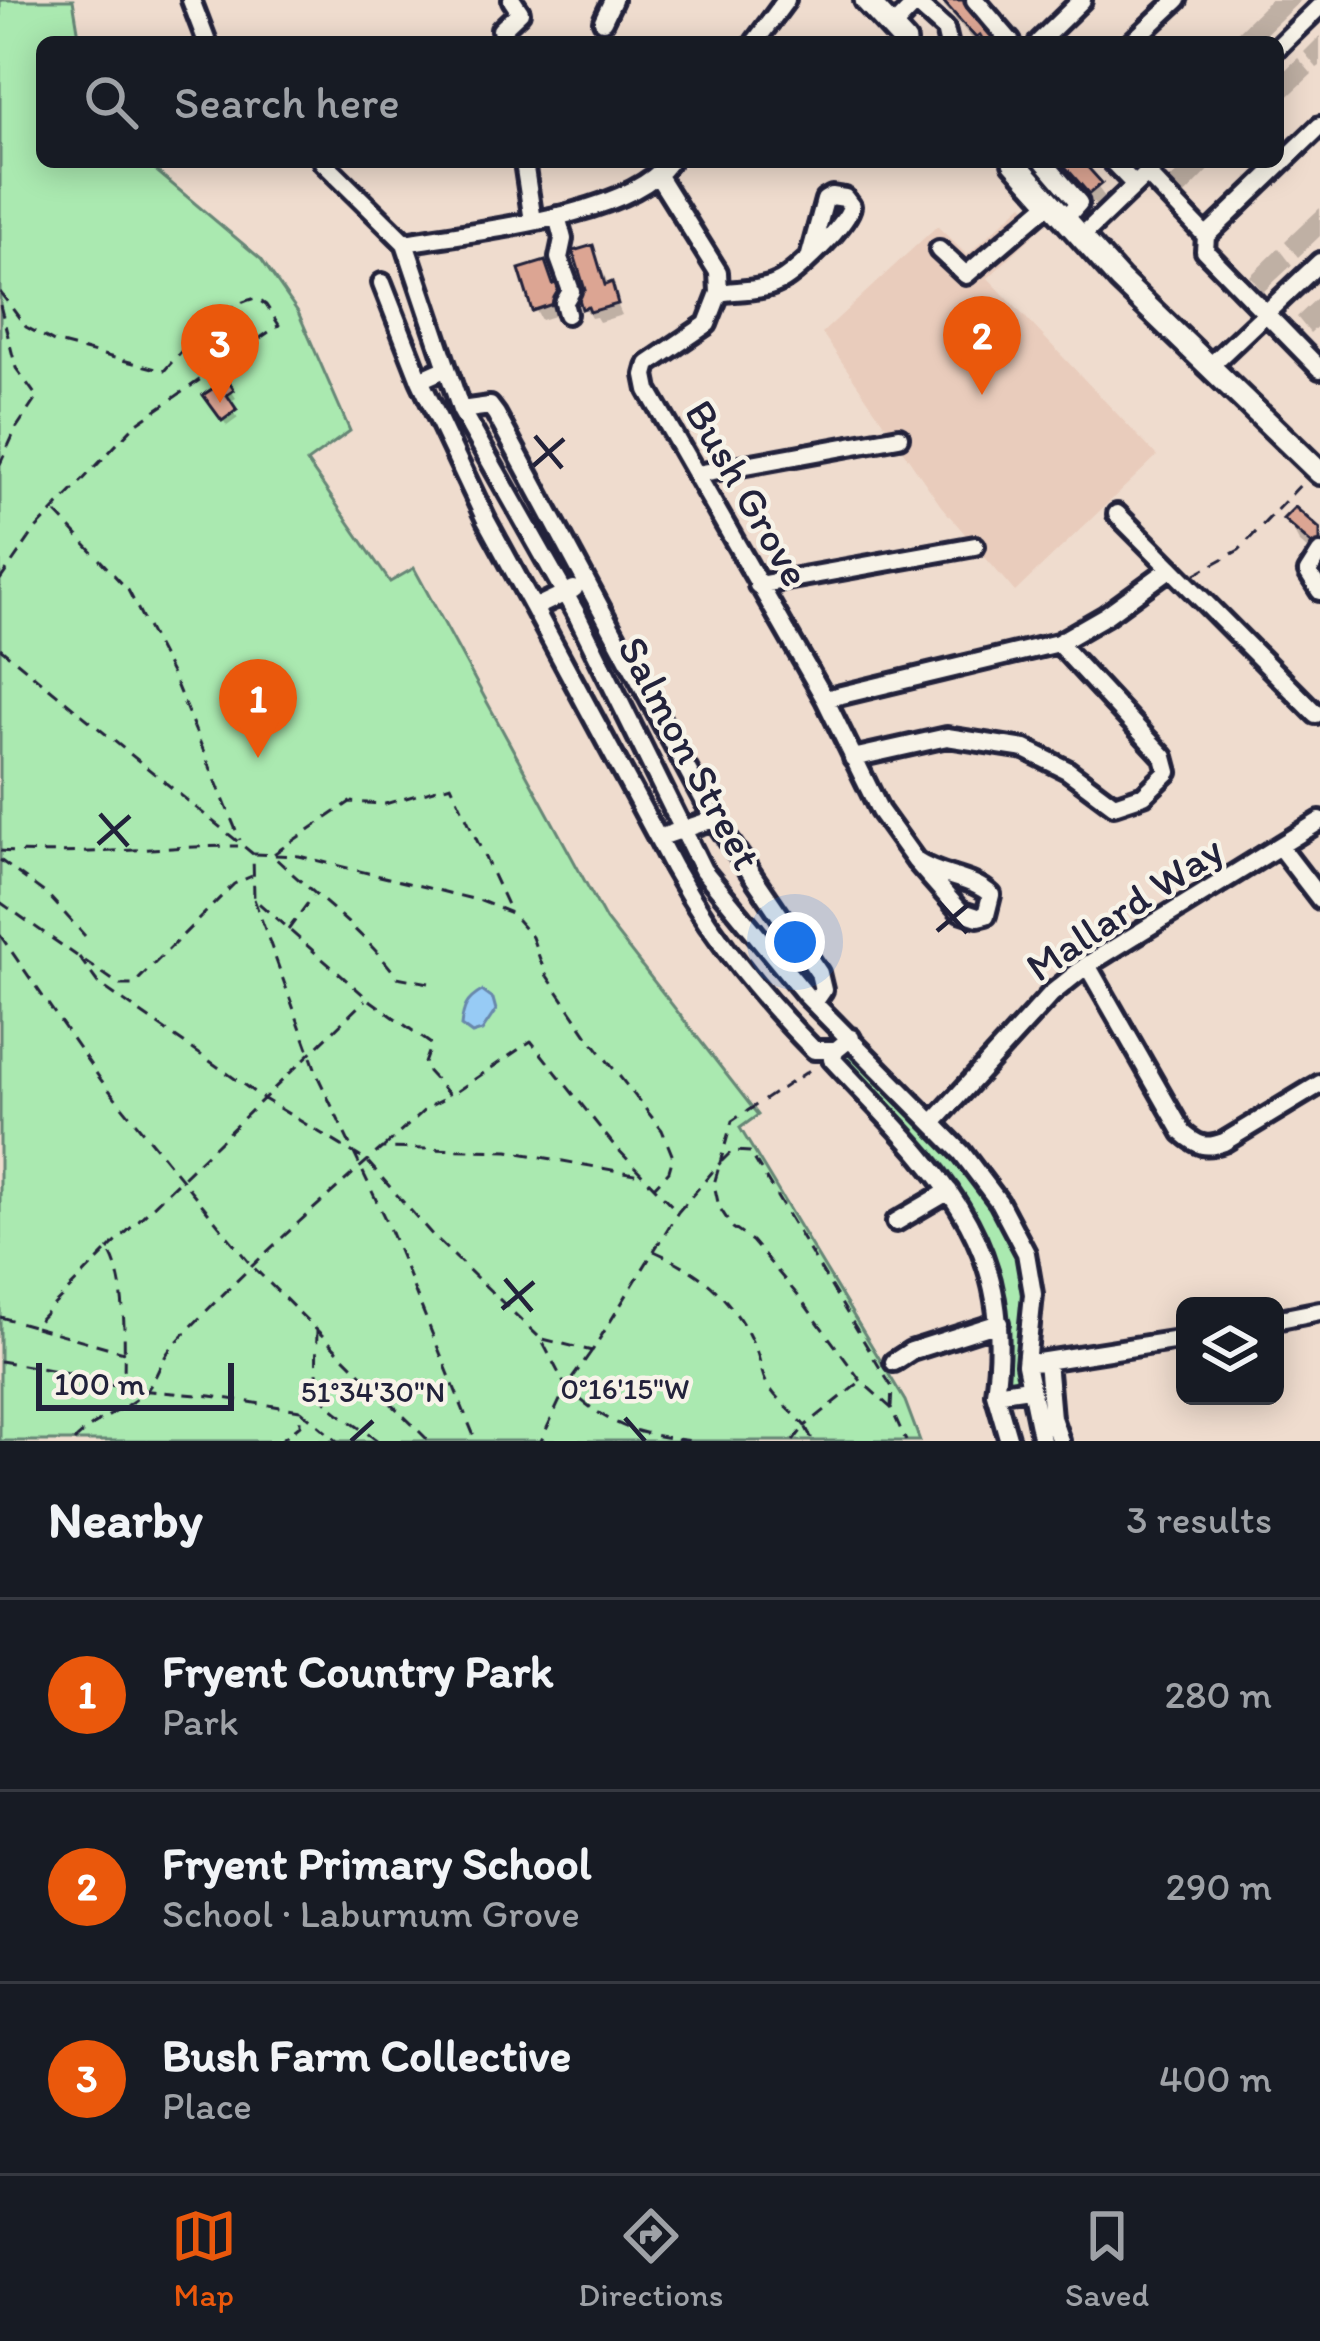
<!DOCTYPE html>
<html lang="en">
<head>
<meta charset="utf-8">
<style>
	body { margin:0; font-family:Itim,sans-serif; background:#242831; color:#f1f3f6 }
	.controls { position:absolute; right:36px; bottom:36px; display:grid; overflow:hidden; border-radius:18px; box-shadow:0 6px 30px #0003 }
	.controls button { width:108px; height:108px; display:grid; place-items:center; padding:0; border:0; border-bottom:3px solid #363941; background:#171b24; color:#f1f3f6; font:60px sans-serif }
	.scale { position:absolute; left:36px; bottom:30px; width:198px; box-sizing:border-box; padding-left:12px; border:6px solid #22223b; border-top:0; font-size:33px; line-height:42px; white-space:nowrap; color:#22223b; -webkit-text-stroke:9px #f7f3e8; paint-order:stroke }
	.you { position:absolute; left:795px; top:942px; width:42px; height:42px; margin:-30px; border:9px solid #fff; border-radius:50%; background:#1a73e8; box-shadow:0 0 0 18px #1a73e833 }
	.badge { display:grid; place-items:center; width:78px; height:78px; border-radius:50%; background:#ea580c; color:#fff; font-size:39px; font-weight:700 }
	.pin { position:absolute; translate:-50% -99px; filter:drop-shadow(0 3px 6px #0008) }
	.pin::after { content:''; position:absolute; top:63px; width:42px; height:36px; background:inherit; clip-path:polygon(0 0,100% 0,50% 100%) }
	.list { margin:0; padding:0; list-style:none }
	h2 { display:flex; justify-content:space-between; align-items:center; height:156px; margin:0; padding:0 48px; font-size:51px }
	h2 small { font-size:39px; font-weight:400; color:#9ea1a6 }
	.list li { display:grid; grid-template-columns:78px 1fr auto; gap:36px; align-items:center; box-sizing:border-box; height:192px; padding:0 48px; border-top:3px solid #363941 }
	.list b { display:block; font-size:45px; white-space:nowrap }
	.list p { margin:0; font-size:39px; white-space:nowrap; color:#9ea1a6 }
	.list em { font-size:39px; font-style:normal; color:#9ea1a6 }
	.icon { flex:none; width:66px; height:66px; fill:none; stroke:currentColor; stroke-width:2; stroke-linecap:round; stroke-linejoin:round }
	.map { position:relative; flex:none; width:1320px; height:1441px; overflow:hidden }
	.search { position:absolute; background:#171b24; box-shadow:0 6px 30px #0003; left:36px; right:36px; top:36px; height:132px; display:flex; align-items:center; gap:30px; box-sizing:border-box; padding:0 42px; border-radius:18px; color:#9ea1a6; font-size:45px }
	.sheet { height:732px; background:#171b24 }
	nav { display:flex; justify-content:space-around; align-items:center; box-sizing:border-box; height:168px; border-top:3px solid #363941; background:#171b24; font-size:33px; color:#9ea1a6 }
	nav a { display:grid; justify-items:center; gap:6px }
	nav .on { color:#ea580c }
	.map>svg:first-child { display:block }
	.built { fill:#e9ccbc }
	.green { fill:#aae9b0; stroke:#668676; stroke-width:3 }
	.water { fill:#97cbf5; stroke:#6887ab; stroke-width:3 }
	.shadow { fill:#0003 }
	.building { fill:#dca593; stroke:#22223b; stroke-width:3 }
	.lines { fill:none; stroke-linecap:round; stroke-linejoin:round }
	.minor-casing { stroke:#22223b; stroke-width:26 }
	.major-casing { stroke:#22223b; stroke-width:30 }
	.path { stroke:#22223b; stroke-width:3; stroke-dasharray:12 9; stroke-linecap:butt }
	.minor { stroke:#f7f3e8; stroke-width:16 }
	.major { stroke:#f7f3e8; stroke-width:21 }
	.ticks { fill:none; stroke:#22223b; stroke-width:4.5 }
	.labels { text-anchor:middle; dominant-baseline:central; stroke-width:9; stroke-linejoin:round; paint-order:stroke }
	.street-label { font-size:42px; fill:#22223b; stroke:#f7f3e8 }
	.ticks-label { font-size:30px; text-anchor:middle; fill:#22223b; stroke:#f7f3e8; stroke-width:9; stroke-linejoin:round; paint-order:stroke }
</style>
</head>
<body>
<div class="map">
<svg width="1320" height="1441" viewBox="0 0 1320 1441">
	<rect width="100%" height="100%" fill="#efdcce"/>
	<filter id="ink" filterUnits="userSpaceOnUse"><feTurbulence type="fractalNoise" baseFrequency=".00833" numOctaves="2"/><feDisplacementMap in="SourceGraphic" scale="24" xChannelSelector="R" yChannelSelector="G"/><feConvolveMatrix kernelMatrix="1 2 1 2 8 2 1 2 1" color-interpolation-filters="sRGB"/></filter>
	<g filter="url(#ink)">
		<path class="built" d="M1023,204l20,22 -55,52 169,178 -142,136 -74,-86 -119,-173 115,-107 30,29z"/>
		<path class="green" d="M0,0h73l7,42h-38v120h104l115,97 37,53 52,119 -43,31 83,120 24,-14 192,352 152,195 -18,13 165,273 15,40h-920z
			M848,1049c58,55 162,145 176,226 5,35 -7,69 -6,103l-4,4 -5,-2c0,-131 -31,-186 -122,-279 -15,-15 -33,-28 -47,-44z"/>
		<path class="water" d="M482,991l11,8 3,11 -14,21 -10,3 -11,-8c2,-18 5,-26 21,-35z"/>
		<path class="shadow" d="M939,0h23l37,42h-24z
			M1270,0h31l-44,42h-30z
			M1320,36v30l-3,2 -13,-16z
			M1298,58l14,16 -34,32v-29z
			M1057,162h22l34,46 -9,7z
			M1188,162h29l-37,38 -14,-17z
			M1320,208v28l-22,21 -13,-16z
			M592,248l30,67 -23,7 -3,-5 -5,1 -6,-10z
			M1279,248l13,17 -29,27 -13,-16z
			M544,264l23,48 -26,8 -6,-11z
			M1320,295v29l-10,9 -13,-16z
			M226,383l10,15 -8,5 10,15 -11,8 -20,-30z
			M1287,519l33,13v28l-20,-17z"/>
		<path class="building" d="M942,0h25l32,35v7h-15l-4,-7 -4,3z
			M1061,162h22l19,21 -13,11z
			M593,245l12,40 7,-3 6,22 -28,8 -2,-5 -6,2 -5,-17 8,-2 -12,-39z
			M545,261l8,23 11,-4 3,10 -3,10 -32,11 -13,-42z
			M227,379l7,11 -7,5 10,15 -15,11 -19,-26z
			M1295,507l25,22v15l-4,4 -33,-29z"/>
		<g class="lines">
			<defs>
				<path id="minor" d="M191,0l16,42
					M975,0l36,42
					M603,21l10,-21
					M892,28l24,-25 29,26 3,13
					M501,30l19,-18 -8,-12
					M755,42l31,-42
					M1039,42l43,-42
					M1132,42l45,-42
					M1278,47l42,-41
					M1320,126l-114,110 -1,15 115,118
					M323,162l82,81 56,167 115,203 127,257 103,125 156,158 37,49 27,51 7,41 -7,70 16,77
					M524,162l9,59
					M1044,162l35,41 -15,17
					M1113,162l22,23
					M1147,174l59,62
					M658,176l60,96 1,21 -12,31 -59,40 -3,11 3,15 177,309 55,112 36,50 44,50 18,6 8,-2 5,-20c-18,-18 -50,-17 -75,-34
					M557,216l6,23 -4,19 12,33 -7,12 3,11
					M1080,238l79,-76
					M405,243c67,-12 223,-25 264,-81
					M939,250l27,25 84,-72
					M382,283l38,97 27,-12
					M719,293c17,-3 43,-2 58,-10 17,-7 72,-60 74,-77l-6,-8 -13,-2 -7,4 -15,55
					M1210,366l110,-104
					M420,380l66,140 48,88 40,-19
					M461,410l29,-4 6,8 218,405 105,154 4,17 -9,13
					M697,474l202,-37
					M1117,514l199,200
					M1320,553l-12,19 12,19
					M758,585l217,-39
					M534,608l124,230 56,-19
					M825,699l233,-56 47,-27 66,-48
					M853,758l94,-21 78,12 42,21 47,35 30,-10 24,-23 -4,-15 -106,-114
					M658,838c40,81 93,148 156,212h22
					M1280,847l40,52
					M1087,965l96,168c15,13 23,16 41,9l96,-58
					M851,1038l-15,12 -4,9c97,105 186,176 163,334
					M933,1123l118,-129 36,-29 233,-144
					M896,1222l53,-31
					M1275,1320l45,-9
					M1047,1361l5,57 8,23
					M894,1362l17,-11 88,-28
					M1026,1364l159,-25
					M1009,1441l-14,-48 34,-5"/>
				<path id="major" d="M866,0l39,42
					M1014,162l106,118 200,193"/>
			</defs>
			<use href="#minor" class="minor-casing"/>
			<use href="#major" class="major-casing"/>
			<path class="path" d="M0,292l26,35 28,15 110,29c27,-30 51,-63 92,-73l10,7 13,20 -143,99 -101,106 -35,50
				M0,305l16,63 21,29 -20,30 -17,37
				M56,513l72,77 46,89 66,161
				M1195,574l44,-24 66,-70
				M0,648l253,206 1,45 113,99 64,46 -8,22 27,30 81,-55 82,103 65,68 42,-49 12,-42 84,-55
				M0,851c79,6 159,-5 238,-5
				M254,854l45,2 182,45 30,12 21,24 13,36 45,66 72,91 11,27 -4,14 -15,16
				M0,860l49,36 36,40
				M254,899l65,180 68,144 89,218
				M0,902l77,54
				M288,930l25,-34
				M0,935l101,145 150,185 178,176
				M79,957l19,26 166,116 103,62 67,76 107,102 25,48 -25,54
				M85,961l35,24h13l101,-101 18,-8
				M429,983l-32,-6c-34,-47 -83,-82 -125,-122l78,-53 35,2 66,-19 58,124
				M384,1147l44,-40 22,-11
				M108,1250l257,-250
				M654,1251c47,21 80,48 101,97 6,12 5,24 12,36 11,18 25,26 38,42l55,-44
				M0,1317l33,9 75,-76c20,30 16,101 16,137
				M35,1327l89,25
				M317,1330c-2,78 0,67 61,111
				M543,1339l49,12 86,-139
				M591,1352l-25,35c44,40 69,47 127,54
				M0,1361l90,16 34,12 87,7 89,14v15l-20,16
				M880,1368l-130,-216 -18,-1 -12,12 -6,21 5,23 14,21 19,13 48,57 61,83 30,27 15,33
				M885,1376l7,11 -1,21
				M301,1411l36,30
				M74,1441c20,-21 47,-29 69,-47 13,-11 17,-34 29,-47 66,-71 137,-135 210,-199l126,3 132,24
				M793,1441l12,-15 8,15"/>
			<use href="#minor" class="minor"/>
			<use href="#major" class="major"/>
		</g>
	</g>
	<path class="ticks" d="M535,436l27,32M533,466l31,-27M100,814l28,32M98,844l32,-28M939,902l28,31M937,931l32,-27M505,1279l27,32M502,1309l32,-27M625,1418l20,23M351,1441l22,-20"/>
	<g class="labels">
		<g class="street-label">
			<text transform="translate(748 493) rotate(60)">Bush Grove</text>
			<text transform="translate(690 753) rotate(62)">Salmon Street</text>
			<text transform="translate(1124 908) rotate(-34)">Mallard Way</text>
		</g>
	</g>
	<g class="ticks-label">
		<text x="625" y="1399">0°16'15"W</text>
		<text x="373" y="1402">51°34'30"N</text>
	</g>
</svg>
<div class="controls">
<button><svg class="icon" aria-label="layers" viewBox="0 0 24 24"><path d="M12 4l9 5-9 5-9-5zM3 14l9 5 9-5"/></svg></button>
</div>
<div class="scale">100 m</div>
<div class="you"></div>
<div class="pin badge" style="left:258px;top:758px">1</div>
<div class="pin badge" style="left:982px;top:395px">2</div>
<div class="pin badge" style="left:220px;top:403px">3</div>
<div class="search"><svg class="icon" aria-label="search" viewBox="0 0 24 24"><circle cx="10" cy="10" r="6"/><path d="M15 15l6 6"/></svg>Search here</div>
</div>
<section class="sheet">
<h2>Nearby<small>3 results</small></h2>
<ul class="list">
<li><span class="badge">1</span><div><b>Fryent Country Park</b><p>Park</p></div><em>280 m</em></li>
<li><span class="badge">2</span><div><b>Fryent Primary School</b><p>School · Laburnum Grove</p></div><em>290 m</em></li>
<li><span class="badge">3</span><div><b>Bush Farm Collective</b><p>Place</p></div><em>400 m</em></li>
</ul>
</section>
<nav>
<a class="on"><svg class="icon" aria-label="map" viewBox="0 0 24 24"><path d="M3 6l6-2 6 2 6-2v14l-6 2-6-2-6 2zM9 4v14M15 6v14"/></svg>Map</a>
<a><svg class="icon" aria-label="directions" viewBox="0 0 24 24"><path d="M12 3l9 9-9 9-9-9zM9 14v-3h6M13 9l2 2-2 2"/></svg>Directions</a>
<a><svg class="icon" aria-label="saved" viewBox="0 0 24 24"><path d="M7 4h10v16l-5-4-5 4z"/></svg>Saved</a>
</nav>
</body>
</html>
